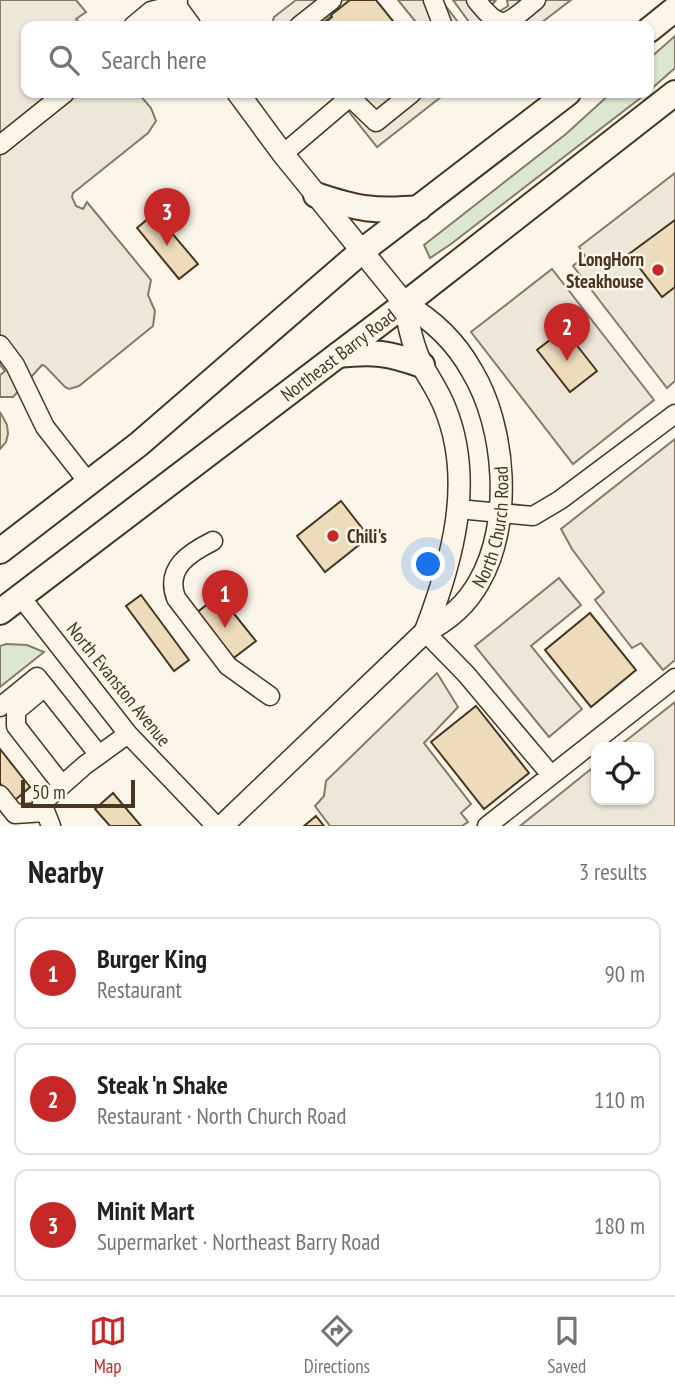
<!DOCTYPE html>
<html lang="en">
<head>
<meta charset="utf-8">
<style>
	body { margin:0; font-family:"PT Sans Narrow",sans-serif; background:#f2f2f2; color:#202124 }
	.controls { position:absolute; right:21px; bottom:21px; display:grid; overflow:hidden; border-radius:14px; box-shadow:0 2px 5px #0004 }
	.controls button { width:63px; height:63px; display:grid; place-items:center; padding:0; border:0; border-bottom:2px solid #e0e0e0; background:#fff; color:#202124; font:35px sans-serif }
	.scale { position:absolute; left:21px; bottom:18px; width:114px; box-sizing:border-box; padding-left:7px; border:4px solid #4a3520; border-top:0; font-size:19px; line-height:24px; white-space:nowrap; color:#4a3520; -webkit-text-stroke:5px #fbf6e9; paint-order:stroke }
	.you { position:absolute; left:429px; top:565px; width:24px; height:24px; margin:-18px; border:5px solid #fff; border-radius:50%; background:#1a73e8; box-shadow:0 0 0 10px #1a73e833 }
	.badge { display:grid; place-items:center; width:46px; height:46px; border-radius:50%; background:#c62828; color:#fff; font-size:23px; font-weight:700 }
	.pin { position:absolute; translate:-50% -58px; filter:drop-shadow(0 2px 4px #0008) }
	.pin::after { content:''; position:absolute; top:37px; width:24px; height:21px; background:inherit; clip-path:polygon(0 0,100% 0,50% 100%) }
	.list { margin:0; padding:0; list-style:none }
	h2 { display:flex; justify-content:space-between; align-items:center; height:91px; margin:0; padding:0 28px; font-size:30px }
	h2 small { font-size:23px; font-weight:400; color:#757577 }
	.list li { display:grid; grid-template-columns:46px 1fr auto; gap:21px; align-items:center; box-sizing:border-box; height:112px; margin:0 14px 14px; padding:0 14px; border:2px solid #e0e0e0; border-radius:14px }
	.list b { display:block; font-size:26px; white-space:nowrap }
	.list p { margin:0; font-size:23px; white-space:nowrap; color:#757577 }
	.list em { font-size:23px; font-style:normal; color:#757577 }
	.icon { flex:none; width:38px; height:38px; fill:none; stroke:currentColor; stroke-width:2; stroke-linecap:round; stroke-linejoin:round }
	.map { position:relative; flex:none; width:675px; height:826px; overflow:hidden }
	.search { position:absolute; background:#fff; box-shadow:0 2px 5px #0004; left:21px; right:21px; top:21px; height:77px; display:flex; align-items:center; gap:18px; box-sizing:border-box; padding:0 24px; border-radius:14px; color:#757577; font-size:26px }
	.sheet { height:469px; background:#fff }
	nav { display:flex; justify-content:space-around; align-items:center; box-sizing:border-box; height:98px; border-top:2px solid #e0e0e0; background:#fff; font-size:19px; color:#757577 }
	nav a { display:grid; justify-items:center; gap:4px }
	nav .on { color:#c62828 }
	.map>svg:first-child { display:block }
	.green { fill:#dce7d0; stroke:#887966; stroke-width:2 }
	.parking { fill:#ede7d9; stroke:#887966; stroke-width:2 }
	.building { fill:#ecdcbc; stroke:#4a3520; stroke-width:2 }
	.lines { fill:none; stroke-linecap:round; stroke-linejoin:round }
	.minor-casing { stroke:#4a3520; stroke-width:21 }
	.major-casing { stroke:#4a3520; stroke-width:24 }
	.highway-casing { stroke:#4a3520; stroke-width:28 }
	.minor { stroke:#fbf6e9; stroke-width:18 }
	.major { stroke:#fbf6e9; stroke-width:21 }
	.highway { stroke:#fbf6e9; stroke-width:24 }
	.poi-dot { fill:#c62828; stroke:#fbf6e9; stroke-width:2.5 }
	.labels { text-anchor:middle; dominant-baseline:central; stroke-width:5; stroke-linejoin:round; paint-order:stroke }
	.poi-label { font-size:19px; font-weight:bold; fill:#4a3520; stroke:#fbf6e9; text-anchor:end }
	.street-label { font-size:19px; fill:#4a3520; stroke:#fbf6e9 }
</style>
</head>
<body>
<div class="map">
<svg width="675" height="826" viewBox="0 0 675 826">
	<rect width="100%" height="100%" fill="#fbf6e9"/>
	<path class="green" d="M675,36v32l-26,23v-32z
		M611,93h36l-196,151 -21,14 -6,-13 142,-111z
		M6,644l21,1 17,7 -44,35v-41z"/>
	<path class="parking" d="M0,0h76l10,12 -10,7 6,7h-56v67h112l13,15 5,13 -8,12 -75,60 -1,4 4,9 7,3 4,-7 64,78 -3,15 7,16 -2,15 -74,60 -10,3 -4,-2 -20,-21 -3,-1 -29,32h-13v-22l5,-4 -5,-6z
		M296,0h55l-33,26h-39l-7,-3 2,-6z
		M398,0h43l20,26h-42z
		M453,0h43l-5,6 7,6 10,-6 -1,-6h64l-34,26h-65z
		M334,93h112l-69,54z
		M675,173v208l-8,7 -94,-122 12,-10 -6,-9z
		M552,269l102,131 -81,64 -102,-132z
		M0,412l7,13 1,9 -2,8 -6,7z
		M675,439v221l-12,10 -22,-27 -9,5 -37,-48 9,-8 -32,-43 -11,-20z
		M559,578l22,27 -50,41 51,63 -33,28 -74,-91z
		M437,673l21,34 -34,36 47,61 -10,9 7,9 -6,4h-132l-15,-20 9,-10 2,-15z
		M675,702v124h-155l76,-61v35h53v-53h-31z"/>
	<path class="building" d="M350,0h26l17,21 -6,5h-59l2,-1 -3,-4 5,-4 -1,-2z
		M155,213l43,51 -19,15 -42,-51z
		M675,220v67l-13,10 -33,-43z
		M564,329l33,42 -27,21 -33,-42z
		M341,501l28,36 -44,35 -28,-36z
		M141,595l48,65 -15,11 -48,-65z
		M219,595l37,46 -25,19 -36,-46z
		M590,613l46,57 -45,37 -46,-57z
		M476,706l53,67 -45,36 -53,-67z
		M0,749l30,38 -16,14 -14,-18z
		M113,793l28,33h-31l-15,-17z
		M316,816l8,10h-20z"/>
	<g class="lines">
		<defs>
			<path id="minor" d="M433,0l10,26
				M476,0c27,34 30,24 60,0
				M133,26l18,-15 24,-6
				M160,26l18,-24
				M299,26l33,-26
				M0,145l65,-52
				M283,154l67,-57 26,25 36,-29
				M0,345l15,20 30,62 43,55
				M458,509l75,7 27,-16 115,-86
				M213,541c-24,12 -48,27 -37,57l52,68 42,30
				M20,596l108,138 88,92
				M425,632l41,42 85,101
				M0,707l37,-30 8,10
				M62,785l-46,-59v-15l29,-24 54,68
				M0,795l15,19 30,-2
				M51,826l-9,-23 43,-38 43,-31
				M487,826l188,-148"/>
			<g id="major">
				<path d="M171,0l19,26"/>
				<path d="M405,304c3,20 8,43 17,61 8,15 17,27 23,43 30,73 7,154 -20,224"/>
				<path id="s1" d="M222,826l203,-194c22,-11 42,-28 54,-50 34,-58 27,-155 -7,-211 -16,-29 -39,-51 -67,-67l-122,-150 -45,-61"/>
			</g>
			<g id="highway">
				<path d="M649,30l26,-21"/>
				<path d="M316,195c41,14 59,17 103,13"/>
				<path d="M338,355c35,-4 51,-2 84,10"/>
				<path d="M0,551l139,-107 223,-193 206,-158"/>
				<path id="s2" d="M0,612l405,-308 270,-211"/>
			</g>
		</defs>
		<use href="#minor" class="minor-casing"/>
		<use href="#major" class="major-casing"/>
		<use href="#highway" class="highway-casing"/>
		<use href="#minor" class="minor"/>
		<use href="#major" class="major"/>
		<use href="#highway" class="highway"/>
	</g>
	<g class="poi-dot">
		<circle cx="658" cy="270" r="7"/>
		<circle cx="333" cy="536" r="7"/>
	</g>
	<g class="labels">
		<g class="poi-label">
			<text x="644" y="259">LongHorn<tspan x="644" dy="22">Steakhouse</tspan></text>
			<text x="347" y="536" text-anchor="start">Chili's</text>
		</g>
		<g class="street-label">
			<text stroke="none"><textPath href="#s2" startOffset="425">Northeast Barry Road</textPath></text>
			<text stroke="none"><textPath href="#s1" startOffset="413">North Church Road</textPath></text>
			<text transform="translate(119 684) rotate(51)">North Evanston Avenue</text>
		</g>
	</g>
</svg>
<div class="controls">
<button><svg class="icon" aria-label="locate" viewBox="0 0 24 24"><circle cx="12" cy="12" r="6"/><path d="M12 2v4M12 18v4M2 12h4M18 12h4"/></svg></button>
</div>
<div class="scale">50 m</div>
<div class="you"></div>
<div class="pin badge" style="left:225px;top:628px">1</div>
<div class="pin badge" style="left:567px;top:361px">2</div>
<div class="pin badge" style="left:167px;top:246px">3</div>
<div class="search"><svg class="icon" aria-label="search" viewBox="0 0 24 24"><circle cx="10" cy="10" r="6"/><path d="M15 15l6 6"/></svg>Search here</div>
</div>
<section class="sheet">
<h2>Nearby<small>3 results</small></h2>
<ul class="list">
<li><span class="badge">1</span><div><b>Burger King</b><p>Restaurant</p></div><em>90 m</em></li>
<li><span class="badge">2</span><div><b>Steak 'n Shake</b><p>Restaurant · North Church Road</p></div><em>110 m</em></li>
<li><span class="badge">3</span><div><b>Minit Mart</b><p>Supermarket · Northeast Barry Road</p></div><em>180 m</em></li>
</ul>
</section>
<nav>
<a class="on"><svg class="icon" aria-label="map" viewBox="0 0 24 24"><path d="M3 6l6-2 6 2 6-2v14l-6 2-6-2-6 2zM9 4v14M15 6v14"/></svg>Map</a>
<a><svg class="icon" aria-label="directions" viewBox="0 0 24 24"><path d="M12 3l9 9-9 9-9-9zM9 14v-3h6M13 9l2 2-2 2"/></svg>Directions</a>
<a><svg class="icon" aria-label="saved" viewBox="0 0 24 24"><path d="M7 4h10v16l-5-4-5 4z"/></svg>Saved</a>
</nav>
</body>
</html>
